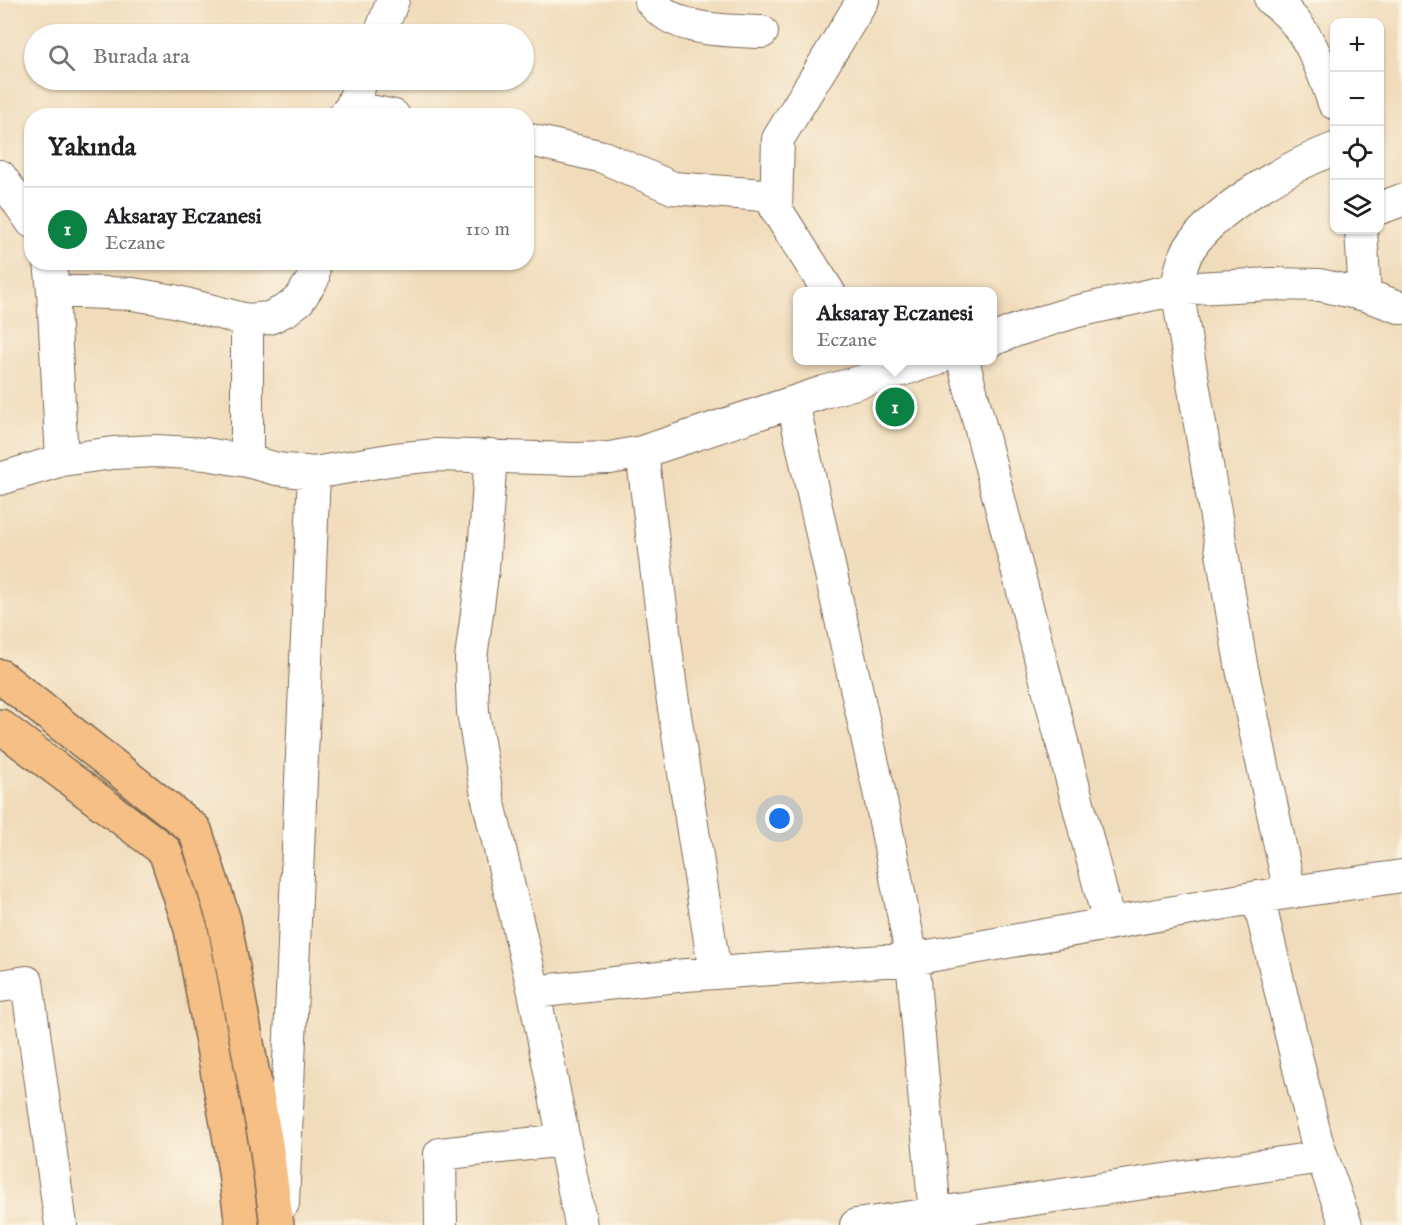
<!DOCTYPE html>
<html lang="tr">
<head>
<meta charset="utf-8">
<style>
	body { margin:0; font-family:"IM FELL English",serif; background:#f2f2f2; color:#202124 }
	.controls { position:absolute; right:18px; top:18px; display:grid; overflow:hidden; border-radius:12px; box-shadow:0 2px 4px #0004 }
	.controls button { width:54px; height:54px; display:grid; place-items:center; padding:0; border:0; border-bottom:2px solid #e0e0e0; background:#fff; color:#202124; font:30px sans-serif }
	.you { position:absolute; left:780px; top:819px; width:21px; height:21px; margin:-15px; border:4px solid #fff; border-radius:50%; background:#1a73e8; box-shadow:0 0 0 9px #1a73e833 }
	.badge { display:grid; place-items:center; width:39px; height:39px; border-radius:50%; background:#0b8043; color:#fff; font-size:20px; font-weight:700 }
	.pin { position:absolute; translate:-50% -50%; border:3px solid #fff; box-shadow:0 2px 6px #0006 }
	.popup { position:absolute; left:793px; top:287px; width:204px; height:78px; box-sizing:border-box; display:grid; place-content:center; border-radius:12px; background:#fff; filter:drop-shadow(0 2px 4px #0005); font-size:20px; white-space:nowrap; color:#757577 }
	.popup b { font-size:22px; color:#202124 }
	.popup::after { content:''; position:absolute; left:50%; top:100%; margin-left:-12px; border:12px solid transparent; border-top-color:#fff }
	.list { margin:0; padding:0; list-style:none }
	h2 { display:flex; justify-content:space-between; align-items:center; height:78px; margin:0; padding:0 24px; font-size:26px }
	h2 small { font-size:20px; font-weight:400; color:#757577 }
	.list li { display:grid; grid-template-columns:39px 1fr auto; gap:18px; align-items:center; box-sizing:border-box; height:84px; padding:0 24px; border-top:2px solid #e0e0e0 }
	.list b { display:block; font-size:22px; white-space:nowrap }
	.list p { margin:0; font-size:20px; white-space:nowrap; color:#757577 }
	.list em { font-size:20px; font-style:normal; color:#757577 }
	.icon { flex:none; width:33px; height:33px; fill:none; stroke:currentColor; stroke-width:2; stroke-linecap:round; stroke-linejoin:round }
	.map { position:relative; flex:none; width:1402px; height:1225px; overflow:hidden }
	.search { position:absolute; background:#fff; box-shadow:0 2px 4px #0004; left:24px; top:24px; width:510px; height:66px; display:flex; align-items:center; gap:15px; box-sizing:border-box; padding:0 21px; border-radius:33px; color:#757577; font-size:22px }
	.panel { position:absolute; background:#fff; box-shadow:0 2px 4px #0004; left:24px; top:108px; width:510px; height:162px; border-radius:24px }
	.map>svg:first-child { display:block }
	.lines { fill:none; stroke-linecap:round; stroke-linejoin:round }
	.minor-casing { stroke:#7a6855; stroke-width:34 }
	.major-casing { stroke:#7a6855; stroke-width:36 }
	.minor { stroke:#fff; stroke-width:32 }
	.major { stroke:#f5bf86; stroke-width:33 }
</style>
</head>
<body>
<div class="map">
<svg width="1402" height="1225" viewBox="0 0 1402 1225">
	<rect width="100%" height="100%" fill="#fcf5e5"/>
	<filter id="ink" filterUnits="userSpaceOnUse"><feTurbulence type="fractalNoise" baseFrequency=".0167" numOctaves="2"/><feDisplacementMap in="SourceGraphic" scale="12" xChannelSelector="R" yChannelSelector="G"/><feConvolveMatrix kernelMatrix="1 2 1 2 8 2 1 2 1" color-interpolation-filters="sRGB"/></filter>
	<filter id="wash" filterUnits="userSpaceOnUse"><feTurbulence type="fractalNoise" baseFrequency=".008" numOctaves="4" result="noise"/><feDisplacementMap in="SourceGraphic" scale="24" xChannelSelector="R" yChannelSelector="G"/><feGaussianBlur stdDeviation="1.35" result="paint"/><feColorMatrix in="noise" values="0 0 0 0 0 0 0 0 0 0 0 0 0 0 0 0 0 1.4 0 .05"/><feComposite in="paint" operator="in"/></filter>
	<g filter="url(#wash)">
		<rect width="100%" height="100%" fill="#f0dbba"/>
	</g>
	<g filter="url(#ink)">
		<g class="lines">
			<defs>
				<path id="minor" d="M650,0c26,33 75,30 112,32
					M1271,0c35,23 50,65 63,103
					M380,34l13,-34
					M351,107l11,-27
					M344,116l7,-9 43,9
					M526,139l77,18 70,31 103,8
					M0,176l32,46
					M1380,208l22,-8
					M1361,230l4,65
					M50,262l3,29 9,169
					M53,291l80,3 41,7 73,19 22,-2 17,-8 13,-10 14,-21 1,-17
					M829,292l-53,-83 2,-70 85,-139
					M247,320v141
					M992,340l25,-10 57,-18 103,-23 95,-5 48,1 45,10 37,13
					M963,360l146,563
					M793,403l86,388 33,168 24,266
					M642,452l29,237 44,284
					M491,455l-8,113 -12,90 2,54 14,83 47,197 47,233
					M0,479l62,-19 51,-7 43,-2 50,3 41,7 30,8 37,4 81,-14 41,-4 138,4 36,-1 32,-6 182,-60 112,-32
					M1290,892l-49,-228 -64,-375c2,-15 5,-30 14,-43 28,-40 99,-80 143,-97
					M1258,897l58,242 30,86
					M0,986l27,-4 34,243
					M534,992l152,-17 226,-16 346,-62 144,-21
					M283,1203l31,-730
					M441,1225l-1,-71 123,-14
					M856,1225l466,-68"/>
				<path id="major" d="M0,676l195,154 29,90 42,224 11,81
					M0,726l165,125 26,78 41,221 10,75"/>
			</defs>
			<use href="#minor" class="minor-casing"/>
			<use href="#major" class="major-casing"/>
			<use href="#minor" class="minor"/>
			<use href="#major" class="major"/>
		</g>
	</g>
</svg>
<div class="controls">
<button>+</button>
<button>−</button>
<button><svg class="icon" aria-label="locate" viewBox="0 0 24 24"><circle cx="12" cy="12" r="6"/><path d="M12 2v4M12 18v4M2 12h4M18 12h4"/></svg></button>
<button><svg class="icon" aria-label="layers" viewBox="0 0 24 24"><path d="M12 4l9 5-9 5-9-5zM3 14l9 5 9-5"/></svg></button>
</div>
<div class="you"></div>
<div class="pin badge" style="left:895px;top:407px">1</div>
<div class="popup"><b>Aksaray Eczanesi</b>Eczane</div>
<div class="search"><svg class="icon" aria-label="search" viewBox="0 0 24 24"><circle cx="10" cy="10" r="6"/><path d="M15 15l6 6"/></svg>Burada ara</div>
<section class="panel">
<h2>Yakında<small></small></h2>
<ul class="list">
<li><span class="badge">1</span><div><b>Aksaray Eczanesi</b><p>Eczane</p></div><em>110 m</em></li>
</ul>
</section>
</div>
</body>
</html>
